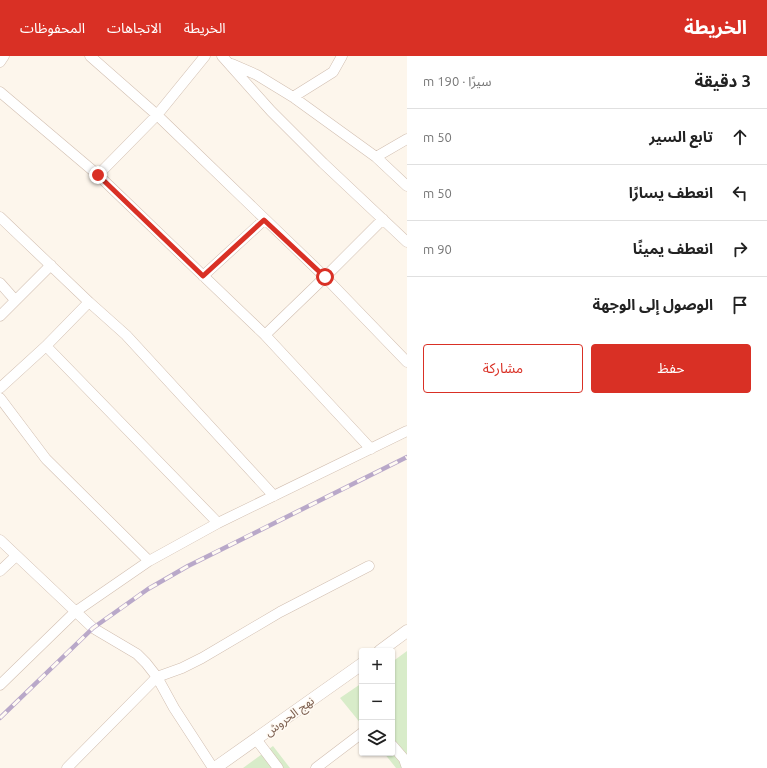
<!DOCTYPE html>
<html lang="ar">
<head>
<meta charset="utf-8">
<style>
	body { margin:0; font-family:Ubuntu,"Noto Sans Arabic",sans-serif; background:#f6f6f6; color:#222; direction:rtl }
	.controls { position:absolute; right:12px; bottom:12px; display:grid; overflow:hidden; border-radius:4px; box-shadow:0 1px 3px #0004 }
	.controls button { width:36px; height:36px; display:grid; place-items:center; padding:0; border:0; border-bottom:1px solid #e0e0e0; background:#fff; color:#222; font:20px sans-serif }
	.stop { position:absolute; width:12px; height:12px; margin:-9px; border:3px solid #d93025; border-radius:50%; background:#fff }
	.stop.end { background:#d93025; border-color:#fff; box-shadow:0 1px 4px #0008 }
	.list { margin:0; padding:0; list-style:none }
	h2 { display:flex; justify-content:space-between; align-items:center; height:52px; margin:0; padding:0 16px; font-size:17px }
	h2 small { font-size:13px; font-weight:400; color:#767676 }
	.list li { display:grid; grid-template-columns:26px 1fr auto; gap:12px; align-items:center; box-sizing:border-box; height:56px; padding:0 16px; border-top:1px solid #e0e0e0 }
	.list b { display:block; font-size:15px; white-space:nowrap }
	.list em { font-size:13px; font-style:normal; color:#767676 }
	.actions { display:flex; gap:8px; padding:12px 16px }
	.actions a { flex:1; padding:9px 0; border:1px solid #d93025; border-radius:4px; text-align:center; font-size:14px; color:#d93025 }
	.actions .main { background:#d93025; color:#fff }
	.icon { flex:none; width:22px; height:22px; fill:none; stroke:currentColor; stroke-width:2; stroke-linecap:round; stroke-linejoin:round }
	.map { position:relative; flex:none; width:407px; height:712px; overflow:hidden; direction:ltr }
	header { display:flex; align-items:center; gap:24px; box-sizing:border-box; height:56px; padding:0 20px; background:#d93025; color:#fff }
	header strong { font-size:19px }
	nav { display:flex; gap:22px; margin-inline-start:auto; font-size:14px }
	main { display:flex }
	aside { flex:1; background:#fff }
	.map>svg:first-child { display:block }
	.green { fill:#d8ecc9 }
	.lines { fill:none; stroke-linecap:round; stroke-linejoin:round }
	.minor-casing { stroke:#d1beb0; stroke-width:11 }
	.tertiary-casing { stroke:#d1beb0; stroke-width:13 }
	.minor { stroke:#fff; stroke-width:10 }
	.tertiary { stroke:#fff; stroke-width:12 }
	.rail-casing { stroke:#b9a8c9; stroke-width:4.5 }
	.rail { stroke:#fffaf3; stroke-width:3; stroke-dasharray:9; stroke-linecap:butt }
	.route { stroke:#d93025; stroke-width:5 }
	.labels { text-anchor:middle; dominant-baseline:central; stroke-width:3; stroke-linejoin:round; paint-order:stroke }
	.street-label { font-size:12px; fill:#7a5c4d; stroke:#fffaf3 }
</style>
</head>
<body>
<header>
<strong>الخريطة</strong>
<nav><a>الخريطة</a><a>الاتجاهات</a><a>المحفوظات</a></nav>
</header>
<main>
<aside>
<h2>3 دقيقة<small>سيرًا · 190 m</small></h2>
<ul class="list">
<li><svg class="icon" aria-label="ahead" viewBox="0 0 24 24"><path d="M12 20V5M6 11l6-6 6 6"/></svg><div><b>تابع السير</b></div><em>50 m</em></li>
<li><svg class="icon" aria-label="left" viewBox="0 0 24 24"><path d="M17 20v-9H6M10 6l-5 5 5 5"/></svg><div><b>انعطف يسارًا</b></div><em>50 m</em></li>
<li><svg class="icon" aria-label="right" viewBox="0 0 24 24"><path d="M7 20v-9h11M14 6l5 5-5 5"/></svg><div><b>انعطف يمينًا</b></div><em>90 m</em></li>
<li><svg class="icon" aria-label="arrive" viewBox="0 0 24 24"><path d="M6 21V4h12l-3 4 3 4H6"/></svg><div><b>الوصول إلى الوجهة</b></div></li>
</ul>
<div class="actions"><a class="main">حفظ</a><a>مشاركة</a></div>
</aside>
<div class="map">
<svg width="407" height="712" viewBox="0 0 407 712">
	<rect width="100%" height="100%" fill="#fdf6ec"/>
	<path class="green" d="M407,595v117h-11l-12,-15h8v-91z
		M362,627v42l-22,-27z
		M273,690l17,22h-47z"/>
	<g class="lines">
		<defs>
			<path id="minor" d="M90,0l67,59 168,162 82,85
				M222,0l49,55 52,52 84,79
				M0,6l4,-6
				M232,8l25,11 36,22 83,60 31,29
				M0,36l98,83 167,160 106,114
				M293,41l40,-25 9,-16
				M376,101l31,-18
				M98,119l59,-60 48,-59
				M0,161l89,85 37,33 148,161
				M203,220l61,-56
				M0,227l15,17
				M0,260l51,-51
				M265,279l60,-58 58,-58
				M46,290l172,177
				M0,332l46,-42 43,-44
				M0,342l46,61 103,102
				M0,484l93,88 44,26 9,9 11,14 17,31 39,60
				M0,515l16,-15
				M0,629l75,-73 74,-51 69,-38 189,-92
				M256,683l22,29
				M392,689l12,14 3,9
				M67,712l90,-91 25,-9 20,-10 78,-46 89,-46
				M316,712l46,-35"/>
			<path id="tertiary" d="M380,595l27,-20
				M215,712l147,-104"/>
		</defs>
		<use href="#minor" class="minor-casing"/>
		<use href="#tertiary" class="tertiary-casing"/>
		<use href="#minor" class="minor"/>
		<use href="#tertiary" class="tertiary"/>
		<defs>
			<path id="rail" d="M0,662l93,-90 55,-39 40,-23 219,-109"/>
		</defs>
		<use href="#rail" class="rail-casing"/>
		<use href="#rail" class="rail"/>
	</g>
	<g class="lines">
		<path class="route" d="M98,119l105,101 61,-56 61,57"/>
	</g>
	<g class="labels">
		<g class="street-label">
			<text transform="translate(289 660) rotate(-36)">نهج الحروش</text>
		</g>
	</g>
</svg>
<div class="controls">
<button>+</button>
<button>−</button>
<button><svg class="icon" aria-label="layers" viewBox="0 0 24 24"><path d="M12 4l9 5-9 5-9-5zM3 14l9 5 9-5"/></svg></button>
</div>
<div class="stop" style="left:325px;top:221px"></div>
<div class="stop end" style="left:98px;top:119px"></div>
</div>
</main>
</body>
</html>
